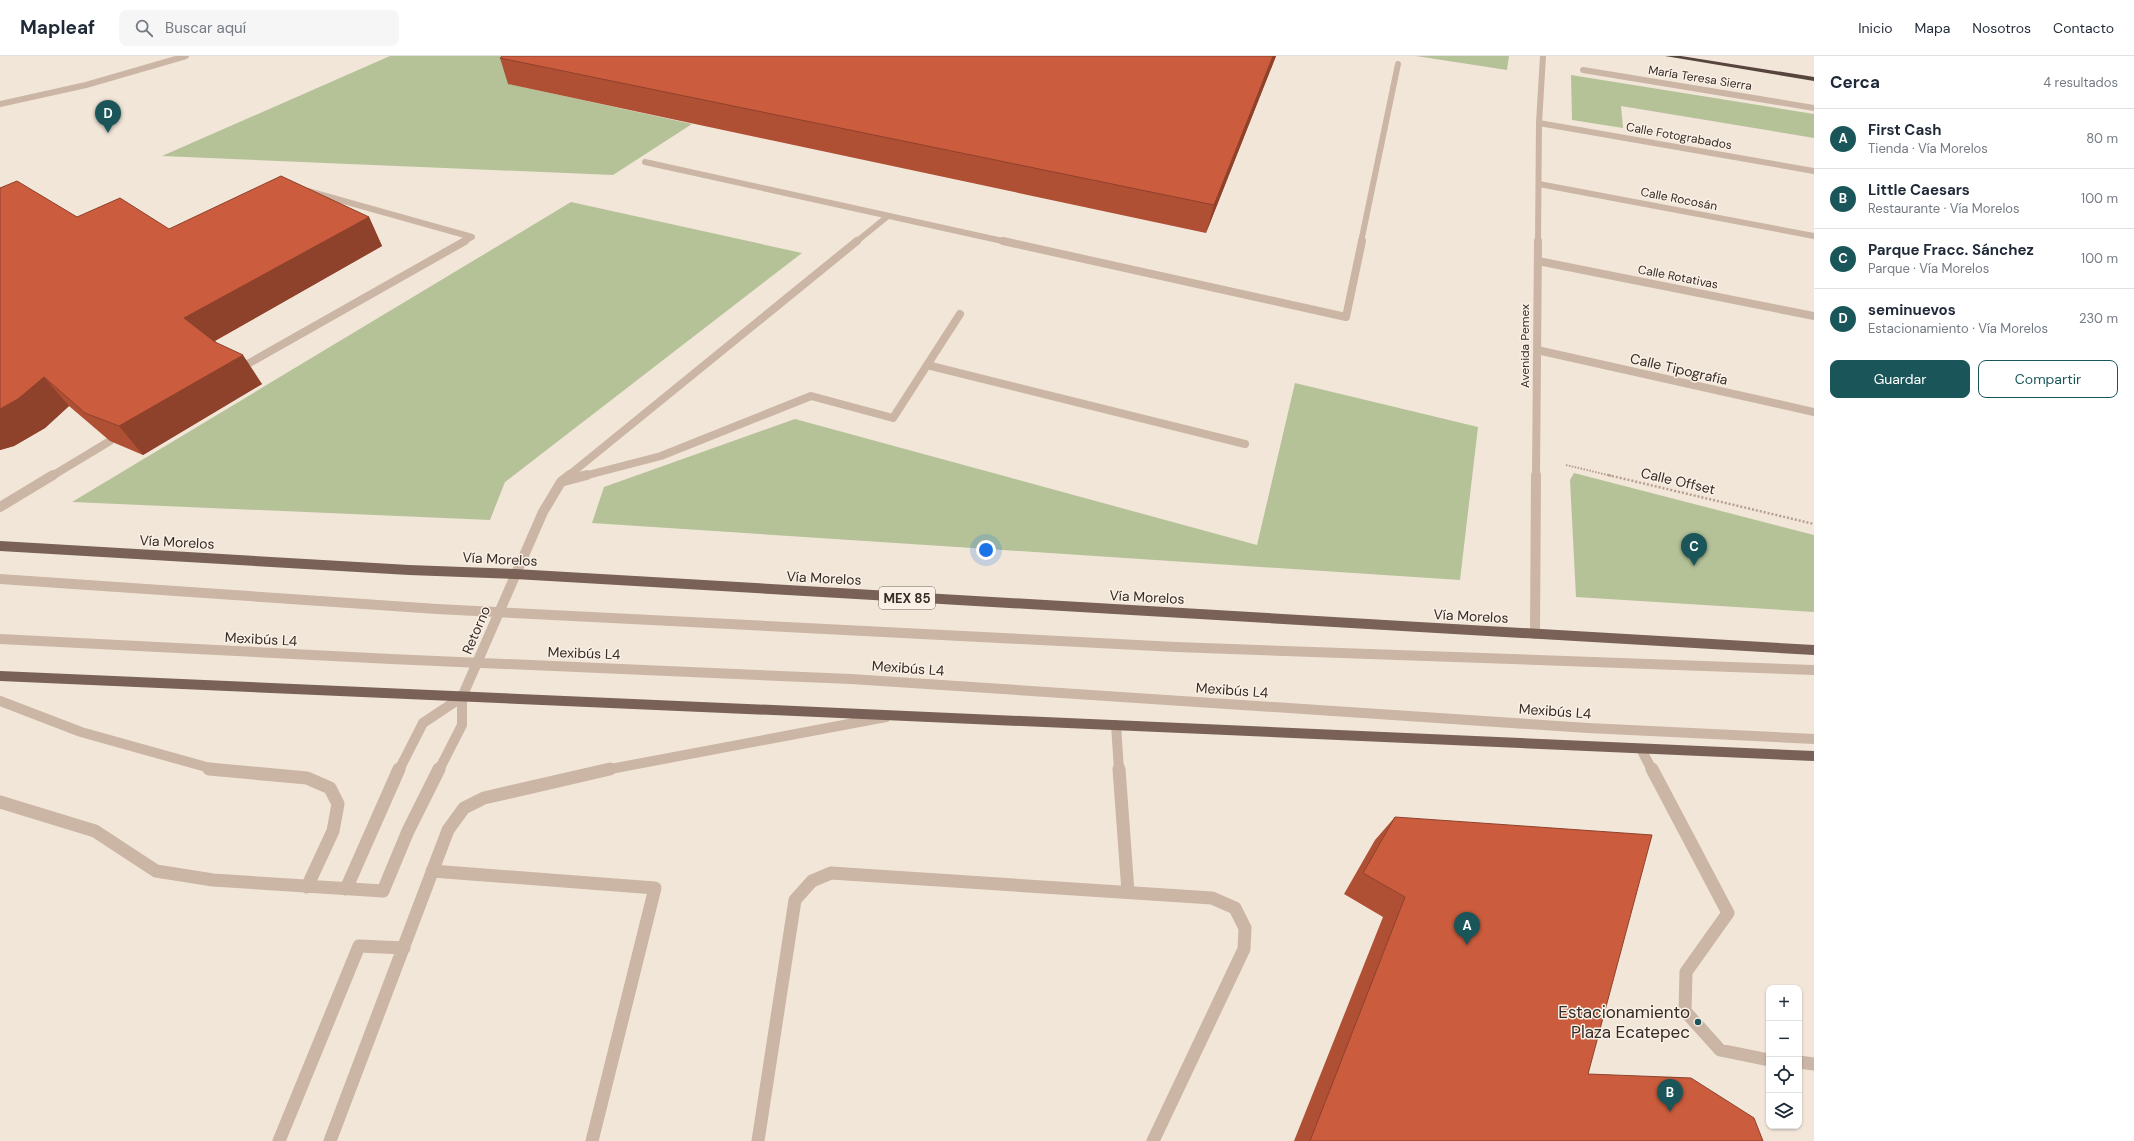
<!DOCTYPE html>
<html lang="es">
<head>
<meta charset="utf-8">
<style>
	body { margin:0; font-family:"DM Sans",sans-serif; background:#f6f6f7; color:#1f2937 }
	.controls { position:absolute; right:12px; bottom:12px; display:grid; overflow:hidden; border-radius:8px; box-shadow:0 1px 3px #0004 }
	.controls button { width:36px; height:36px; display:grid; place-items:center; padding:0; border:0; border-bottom:1px solid #e0e1e3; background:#fff; color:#1f2937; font:20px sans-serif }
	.you { position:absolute; left:986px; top:494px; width:14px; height:14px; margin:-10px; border:3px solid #fff; border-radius:50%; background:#1a73e8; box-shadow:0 0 0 6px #1a73e833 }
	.badge { display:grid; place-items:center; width:26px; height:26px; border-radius:50%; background:#1a5659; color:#fff; font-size:13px; font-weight:700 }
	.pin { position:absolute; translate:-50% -33px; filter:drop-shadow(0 1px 2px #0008) }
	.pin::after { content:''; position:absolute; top:21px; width:14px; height:12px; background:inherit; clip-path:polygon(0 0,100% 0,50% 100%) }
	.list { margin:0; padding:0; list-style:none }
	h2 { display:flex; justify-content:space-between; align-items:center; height:52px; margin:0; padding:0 16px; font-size:17px }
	h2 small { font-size:13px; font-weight:400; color:#747a83 }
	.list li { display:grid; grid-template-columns:26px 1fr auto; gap:12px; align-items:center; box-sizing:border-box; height:60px; padding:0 16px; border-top:1px solid #e0e1e3 }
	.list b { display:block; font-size:15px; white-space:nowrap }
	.list p { margin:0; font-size:13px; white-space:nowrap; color:#747a83 }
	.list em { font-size:13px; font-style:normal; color:#747a83 }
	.actions { display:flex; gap:8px; padding:12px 16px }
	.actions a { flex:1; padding:9px 0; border:1px solid #1a5659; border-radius:8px; text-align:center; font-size:14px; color:#1a5659 }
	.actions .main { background:#1a5659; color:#fff }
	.icon { flex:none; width:22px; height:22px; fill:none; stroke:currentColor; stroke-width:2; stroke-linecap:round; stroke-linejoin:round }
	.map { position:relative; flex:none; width:1814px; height:1085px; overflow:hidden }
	header { display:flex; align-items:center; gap:24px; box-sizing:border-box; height:56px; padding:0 20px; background:#fff; border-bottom:1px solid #e0e1e3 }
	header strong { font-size:19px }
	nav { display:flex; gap:22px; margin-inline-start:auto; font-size:14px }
	.search { width:280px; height:36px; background:#f6f6f7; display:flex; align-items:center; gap:10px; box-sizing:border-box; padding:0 14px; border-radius:8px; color:#747a83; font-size:15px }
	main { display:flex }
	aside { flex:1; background:#fff }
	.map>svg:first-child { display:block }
	.green { fill:#b5c298 }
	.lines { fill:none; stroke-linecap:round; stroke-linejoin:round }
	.path-far1 { stroke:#b79f8f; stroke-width:2; stroke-dasharray:1.5 1.5; stroke-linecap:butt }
	.path { stroke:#b79f8f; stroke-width:2.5; stroke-dasharray:2 2; stroke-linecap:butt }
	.lane-far3 { stroke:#cbb5a4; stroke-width:6 }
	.lane-far2 { stroke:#cbb5a4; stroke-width:8 }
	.lane-far1 { stroke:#cbb5a4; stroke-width:10 }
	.lane { stroke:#cbb5a4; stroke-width:13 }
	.street-far2 { stroke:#cbb5a4; stroke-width:6 }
	.street-far1 { stroke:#cbb5a4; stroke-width:8 }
	.street { stroke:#cbb5a4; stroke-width:10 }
	.primary { stroke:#796157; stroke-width:10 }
	.highway { fill:#57443d; fill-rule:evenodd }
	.wall { fill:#af5035 }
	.shaded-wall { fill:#8e412b }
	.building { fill:#cb5d3e; stroke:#8e412b }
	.poi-dot { fill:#1a5659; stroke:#faf0e5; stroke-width:1.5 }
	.labels { text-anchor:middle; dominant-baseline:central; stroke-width:3; stroke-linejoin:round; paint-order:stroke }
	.far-street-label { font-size:12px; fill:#362b26; stroke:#faf0e5 }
	.shield { fill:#faf0e5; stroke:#71665f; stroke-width:1 }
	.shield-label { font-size:13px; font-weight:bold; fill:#362b26 }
	.street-label { font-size:14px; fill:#362b26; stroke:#faf0e5 }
	.near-poi-label { font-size:17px; fill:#362b26; stroke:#faf0e5; text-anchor:end }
</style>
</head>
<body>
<header>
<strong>Mapleaf</strong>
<div class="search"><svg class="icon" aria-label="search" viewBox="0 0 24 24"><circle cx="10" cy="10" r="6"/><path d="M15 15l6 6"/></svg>Buscar aquí</div>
<nav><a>Inicio</a><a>Mapa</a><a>Nosotros</a><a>Contacto</a></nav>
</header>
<main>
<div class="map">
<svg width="1814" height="1085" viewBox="0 0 1814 1085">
	<rect width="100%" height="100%" fill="#f2e6d9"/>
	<path class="green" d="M390,0h158l-39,28 183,40 -79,51 -451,-19z
		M1416,0h93l-2,14z
		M1571,19l243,39v24l-193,-32 2,22 -51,-8z
		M571,146l231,51 -297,229 -15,38 -418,-18z
		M1295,327l183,44 -18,153 -868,-57 12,-36 191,-68 462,126z
		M1574,417l240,62v77l-238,-15 -6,-117z"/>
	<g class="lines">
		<path class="path-far1" d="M1566,409l46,11"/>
		<path class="path" d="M1608,419l206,49"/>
		<path class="lane-far3" d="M0,48l86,-19 100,-29
			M645,106l362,80
			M308,135l164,46 -9,5
			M856,186l32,-26
			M1361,186l37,-178"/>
		<path class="lane-far2" d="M1003,185l343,76 16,-76
			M927,309l318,79
			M237,314l228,-129
			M52,420l58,-35
			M568,420l289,-235
			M584,420l77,-20 150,-60 82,22 67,-104"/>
		<path class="lane-far1" d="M564,425l23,-6
			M0,451l53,-32
			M0,523l437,30 739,38 638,23
			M0,583l391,20 460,20 737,49 226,11
			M0,645l81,31 136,38
			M1116,669l3,45
			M1641,693l11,21
			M399,714l24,-47 39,-26
			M439,714l23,-45v-28l81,-185 18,-30 9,-7
			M605,714l281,-53"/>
		<path class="lane" d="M209,713l98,9 23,10 8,16 -5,27 -26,56
			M1119,713l9,123
			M1652,713l76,144 -42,59 -1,39 35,39 49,10
			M0,746l95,29 61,40 57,9 170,11 25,-60 31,-62
			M432,815l223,17 -63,253
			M346,833l53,-120
			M1799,1006l15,2
			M279,1085l80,-195 45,2
			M330,1085l118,-311 16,-22 20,-10 126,-29
			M758,1085l37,-241 17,-19 19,-8 381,25 23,10 10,20 -1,21 -91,192"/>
		<path class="street-far2" d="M1583,14l231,38
			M1539,67l275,48
			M1539,128l275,52
			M1538,186l1,-119 4,-67"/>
		<path class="street-far1" d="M1538,205l276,55
			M1537,294l277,62
			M1536,420l2,-235"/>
		<path class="street" d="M1535,578l1,-159"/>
		<path class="primary" d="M0,490l409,24 106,4 1299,76
			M0,620l1814,80"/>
		<path class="highway" d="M1665,0h16l133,21v4z"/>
	</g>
	<path class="wall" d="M502,0h774l-70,177 -698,-149 -8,-26z
		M0,132l77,29 92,12 200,-12 13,29 -167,95 47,43 -119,71 -33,-14 -41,-35 -24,22 -31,18 -14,4z
		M1395,761l193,257 175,67h-469l89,-224 -39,-23 31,-54z"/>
	<path class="shaded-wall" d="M1273,0h3l-70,177 8,-28z
		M369,161l13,29 -178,101 -20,-29z
		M243,299l19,29 -119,71 -24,-29z
		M44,321l25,29 -24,22 -31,18 -14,4v-41z"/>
	<path class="building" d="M502,0h771l-59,149 -714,-147z
		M281,120l88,41 -185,101 31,24 28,13 -124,71 -34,-13 -41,-36 -26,22 -18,10v-221l17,-7 60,36 43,-19 49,31z
		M1395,761l257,18 -64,239 103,4 63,40 9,23h-453l95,-244 -42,-24z"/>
	<circle class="poi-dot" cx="1698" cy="966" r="4"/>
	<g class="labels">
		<g class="far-street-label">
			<text transform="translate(1700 22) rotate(9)">María Teresa Sierra</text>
			<text transform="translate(1679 80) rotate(10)">Calle Fotograbados</text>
			<text transform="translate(1679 143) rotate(11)">Calle Rocosán</text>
			<text transform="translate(1678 221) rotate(11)">Calle Rotativas</text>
			<text transform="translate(1525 290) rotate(-90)">Avenida Pemex</text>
		</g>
		<rect class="shield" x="879" y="531" width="56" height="22" rx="3"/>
		<g class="shield-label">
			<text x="907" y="542">MEX 85</text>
		</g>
		<g class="street-label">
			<text transform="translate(1679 313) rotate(13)">Calle Tipografía</text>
			<text transform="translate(1678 425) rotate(13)">Calle Offset</text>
			<text transform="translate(177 486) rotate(3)">Vía Morelos</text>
			<text transform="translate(500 503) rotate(3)">Vía Morelos</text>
			<text transform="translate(824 522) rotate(3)">Vía Morelos</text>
			<text transform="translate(1147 541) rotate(3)">Vía Morelos</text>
			<text transform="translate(1471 560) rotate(3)">Vía Morelos</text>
			<text transform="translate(476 574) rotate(-67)">Retorno</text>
			<text transform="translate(261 583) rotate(3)">Mexibús L4</text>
			<text transform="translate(584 597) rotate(2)">Mexibús L4</text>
			<text transform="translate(908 612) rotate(4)">Mexibús L4</text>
			<text transform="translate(1232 634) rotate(4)">Mexibús L4</text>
			<text transform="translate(1555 655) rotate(4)">Mexibús L4</text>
		</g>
		<g class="near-poi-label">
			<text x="1690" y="956">Estacionamiento<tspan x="1690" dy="20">Plaza Ecatepec</tspan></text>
		</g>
	</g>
</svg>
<div class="controls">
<button>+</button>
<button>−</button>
<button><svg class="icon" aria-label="locate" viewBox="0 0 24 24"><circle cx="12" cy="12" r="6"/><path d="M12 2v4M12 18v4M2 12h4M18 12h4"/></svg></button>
<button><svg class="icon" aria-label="layers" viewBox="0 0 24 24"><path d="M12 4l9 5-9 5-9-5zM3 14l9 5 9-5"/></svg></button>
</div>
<div class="you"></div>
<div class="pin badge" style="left:1467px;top:889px">A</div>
<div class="pin badge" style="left:1670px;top:1056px">B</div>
<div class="pin badge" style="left:1694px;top:510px">C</div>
<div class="pin badge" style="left:108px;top:77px">D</div>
</div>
<aside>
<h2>Cerca<small>4 resultados</small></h2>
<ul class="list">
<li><span class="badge">A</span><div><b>First Cash</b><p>Tienda · Vía Morelos</p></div><em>80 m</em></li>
<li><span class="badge">B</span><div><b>Little Caesars</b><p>Restaurante · Vía Morelos</p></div><em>100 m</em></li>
<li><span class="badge">C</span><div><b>Parque Fracc. Sánchez</b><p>Parque · Vía Morelos</p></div><em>100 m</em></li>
<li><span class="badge">D</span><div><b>seminuevos</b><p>Estacionamiento · Vía Morelos</p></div><em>230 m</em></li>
</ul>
<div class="actions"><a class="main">Guardar</a><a>Compartir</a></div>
</aside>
</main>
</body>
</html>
